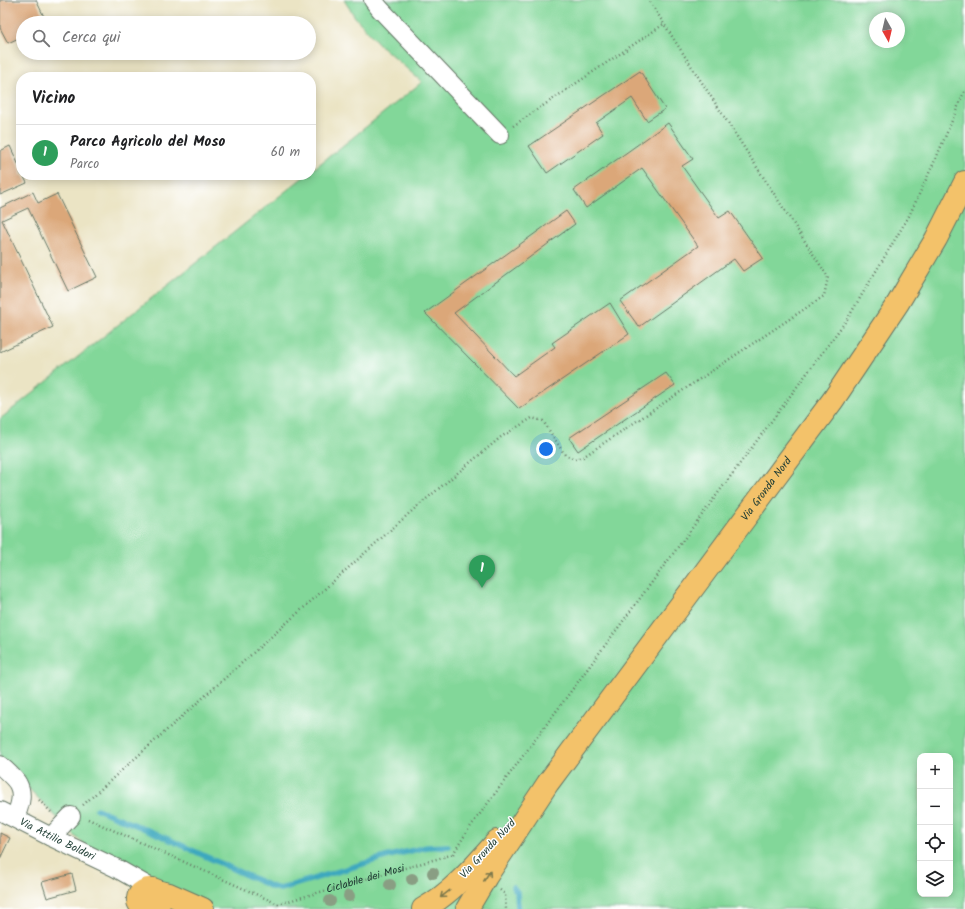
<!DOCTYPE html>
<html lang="it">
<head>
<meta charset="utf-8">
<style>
	body { margin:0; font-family:Kalam,sans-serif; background:#f6f6f6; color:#202124 }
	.controls { position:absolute; right:12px; bottom:12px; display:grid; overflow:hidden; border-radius:8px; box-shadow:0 2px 10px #0003 }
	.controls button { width:36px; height:36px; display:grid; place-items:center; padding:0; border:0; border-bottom:1px solid #e0e0e0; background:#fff; color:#202124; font:20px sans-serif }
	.compass { position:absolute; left:869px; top:12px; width:36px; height:36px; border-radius:50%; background:#fff; box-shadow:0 2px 10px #0003; rotate:172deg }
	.you { position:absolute; left:546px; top:449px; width:14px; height:14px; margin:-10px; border:3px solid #fff; border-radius:50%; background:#1a73e8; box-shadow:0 0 0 6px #1a73e833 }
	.badge { display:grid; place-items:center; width:26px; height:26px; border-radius:50%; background:#c8321e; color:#fff; font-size:13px; font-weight:700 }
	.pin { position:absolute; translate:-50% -33px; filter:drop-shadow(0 1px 2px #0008) }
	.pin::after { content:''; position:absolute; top:21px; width:14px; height:12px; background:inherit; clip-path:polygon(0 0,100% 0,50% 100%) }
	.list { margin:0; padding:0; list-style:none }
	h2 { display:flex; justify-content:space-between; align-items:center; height:52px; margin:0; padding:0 16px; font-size:17px }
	h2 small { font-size:13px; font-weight:400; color:#757577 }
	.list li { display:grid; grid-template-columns:26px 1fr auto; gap:12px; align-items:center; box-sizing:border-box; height:56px; padding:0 16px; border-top:1px solid #e0e0e0 }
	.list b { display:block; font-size:15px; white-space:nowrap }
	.list p { margin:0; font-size:13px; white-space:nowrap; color:#757577 }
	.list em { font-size:13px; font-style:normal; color:#757577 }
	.icon { flex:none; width:22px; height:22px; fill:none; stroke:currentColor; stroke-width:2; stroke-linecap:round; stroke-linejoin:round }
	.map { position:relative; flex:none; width:965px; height:909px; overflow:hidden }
	.search { position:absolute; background:#fff; box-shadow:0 2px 10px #0003; left:16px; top:16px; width:300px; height:44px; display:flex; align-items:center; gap:10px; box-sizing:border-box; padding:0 14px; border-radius:22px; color:#757577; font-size:15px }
	.panel { position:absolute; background:#fff; box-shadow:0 2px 10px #0003; left:16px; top:72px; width:300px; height:108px; border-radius:16px }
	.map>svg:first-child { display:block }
	.green { fill:#82d799; stroke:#508a66; fill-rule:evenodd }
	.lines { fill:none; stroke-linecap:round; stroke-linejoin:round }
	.stream { stroke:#3ea8be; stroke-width:5.5 }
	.building { fill:#dba779 }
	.minor-casing { stroke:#676; stroke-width:20 }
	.major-casing { stroke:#676; stroke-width:24 }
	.path { stroke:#676; stroke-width:2.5; stroke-dasharray:1 3; stroke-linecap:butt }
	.minor { stroke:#fff; stroke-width:18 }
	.major { stroke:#f3c26a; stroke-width:22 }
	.tree { fill:#899e83 }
	.oneway { stroke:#7e794c }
	.labels { text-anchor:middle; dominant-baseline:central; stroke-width:3; stroke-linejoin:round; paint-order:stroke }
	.street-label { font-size:11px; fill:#1f3d34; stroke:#fff }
</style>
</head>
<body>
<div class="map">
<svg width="965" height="909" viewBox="0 0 965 909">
	<rect width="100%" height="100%" fill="#fff"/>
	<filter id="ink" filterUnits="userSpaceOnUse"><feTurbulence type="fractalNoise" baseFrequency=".025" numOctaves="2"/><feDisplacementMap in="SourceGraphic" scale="8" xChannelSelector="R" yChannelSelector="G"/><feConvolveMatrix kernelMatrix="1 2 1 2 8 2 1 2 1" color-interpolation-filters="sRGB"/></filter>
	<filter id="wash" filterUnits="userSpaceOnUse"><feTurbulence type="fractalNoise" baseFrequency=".012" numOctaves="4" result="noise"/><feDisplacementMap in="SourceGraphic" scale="16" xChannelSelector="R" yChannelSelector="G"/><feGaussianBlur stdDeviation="0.9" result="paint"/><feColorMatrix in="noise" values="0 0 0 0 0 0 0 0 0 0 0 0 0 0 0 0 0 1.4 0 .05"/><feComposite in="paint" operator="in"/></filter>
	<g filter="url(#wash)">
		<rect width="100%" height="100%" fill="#ebe4c4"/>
		<path class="green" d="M344,0h621v909h-805l-83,-71 -77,-79v-340l306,-244h5v-4l111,-89 -43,-38 -24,-27zM875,18h24v24h-24zM920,756h30v138h-30z"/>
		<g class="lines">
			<path class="stream" d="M97,809l58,24 117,54 8,2 109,-33 38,-9 21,-1
				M513,887l4,5 1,17"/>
		</g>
		<g id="blocks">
			<path class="building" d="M0,0h36l11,23h-24v13l-15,7 -8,-15z
				M640,71l25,38 -18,12 -15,-23 -36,25 7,11 -56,39 -18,-27z
				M668,123l25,36 -11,7 37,52 11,-7 33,47 -20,13 -9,-12 -95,68 -19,-26 78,-55 -56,-78 -56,40 -12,-18z
				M10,146l11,24v5h2l4,8 -27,12v-44z
				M33,192l5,11 19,-9 40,83 -29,14 -40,-83 -26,12 51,107 -53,25v-144z
				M566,211l9,13 -121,89 60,63 41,-29 -3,-4 58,-40 19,31 -110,75 -94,-96z
				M666,373l9,12 -97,66 -9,-13z
				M0,833l10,5 -10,21z
				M72,874l4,16 -29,8 -5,-16z"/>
		</g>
	</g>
	<g filter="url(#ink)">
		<use href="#blocks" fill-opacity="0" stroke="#676" stroke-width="1"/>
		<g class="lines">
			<defs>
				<g id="minor">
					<path d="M373,0l7,9 120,126"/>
					<path d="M0,765c5,5 15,13 18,19 6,11 1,24 -3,34"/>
					<path id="s2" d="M0,811l51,26 65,31 37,21"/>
					<path d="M51,837l20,-21"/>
				</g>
				<g id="major">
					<path d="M156,891l13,3 34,15"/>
					<path d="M145,909c-22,-13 14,-32 15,-10 0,5 -3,8 -7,10"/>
					<path d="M423,909c29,-16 52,-43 74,-68"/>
					<path id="s3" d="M467,909l19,-32 62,-94 285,-383 65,-97 38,-64 29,-57"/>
				</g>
			</defs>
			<use href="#minor" class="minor-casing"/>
			<use href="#major" class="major-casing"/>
			<g class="path">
				<path d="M513,126l151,-102"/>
				<path d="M39,800l12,12"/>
				<path d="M83,805l330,-295 88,-73 31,-19 11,3 22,34 10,4 8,-2 241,-161 4,-19 -164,-253 -15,-24"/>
				<path id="s1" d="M88,819l190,85 176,-50"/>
				<path d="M453,854l15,-24 380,-512 61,-102 28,-60 28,-66"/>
				<path d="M500,890l5,4 1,15"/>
			</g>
			<use href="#minor" class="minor"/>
			<use href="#major" class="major"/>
		</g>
		<g class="tree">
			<circle cx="433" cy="873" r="6"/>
			<circle cx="412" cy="879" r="6"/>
			<circle cx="390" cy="885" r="6"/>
			<circle cx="349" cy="896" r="6"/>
			<circle cx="330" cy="901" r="6"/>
		</g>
		<defs><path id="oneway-shaft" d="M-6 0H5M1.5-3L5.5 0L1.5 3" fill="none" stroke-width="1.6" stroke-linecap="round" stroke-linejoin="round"/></defs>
		<g class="oneway">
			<use href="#oneway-shaft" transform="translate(487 876) rotate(-57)"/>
			<use href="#oneway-shaft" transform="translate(445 894) rotate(142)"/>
		</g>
	</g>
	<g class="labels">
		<g class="street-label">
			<text stroke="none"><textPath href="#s3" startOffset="516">Via Gronda Nord</textPath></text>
			<text stroke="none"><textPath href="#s2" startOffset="64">Via Attilio Boldori</textPath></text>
			<text transform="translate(488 849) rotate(-47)">Via Gronda Nord</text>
			<text stroke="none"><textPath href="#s1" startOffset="299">Ciclabile dei Mosi</textPath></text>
		</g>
	</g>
</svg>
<div class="controls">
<button>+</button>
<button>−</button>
<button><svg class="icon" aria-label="locate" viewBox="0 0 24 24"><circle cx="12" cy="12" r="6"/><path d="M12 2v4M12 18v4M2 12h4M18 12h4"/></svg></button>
<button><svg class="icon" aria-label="layers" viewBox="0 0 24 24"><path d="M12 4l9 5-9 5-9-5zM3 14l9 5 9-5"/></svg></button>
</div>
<svg class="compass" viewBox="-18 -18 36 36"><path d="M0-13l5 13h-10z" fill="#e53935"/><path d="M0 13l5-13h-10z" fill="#757577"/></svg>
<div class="you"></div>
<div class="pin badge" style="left:482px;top:588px;background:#2e9e5b">1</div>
<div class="search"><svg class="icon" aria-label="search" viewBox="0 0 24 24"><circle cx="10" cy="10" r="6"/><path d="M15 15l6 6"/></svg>Cerca qui</div>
<section class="panel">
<h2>Vicino<small></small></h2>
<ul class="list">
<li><span class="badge" style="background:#2e9e5b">1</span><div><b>Parco Agricolo del Moso</b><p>Parco</p></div><em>60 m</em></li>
</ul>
</section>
</div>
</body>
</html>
